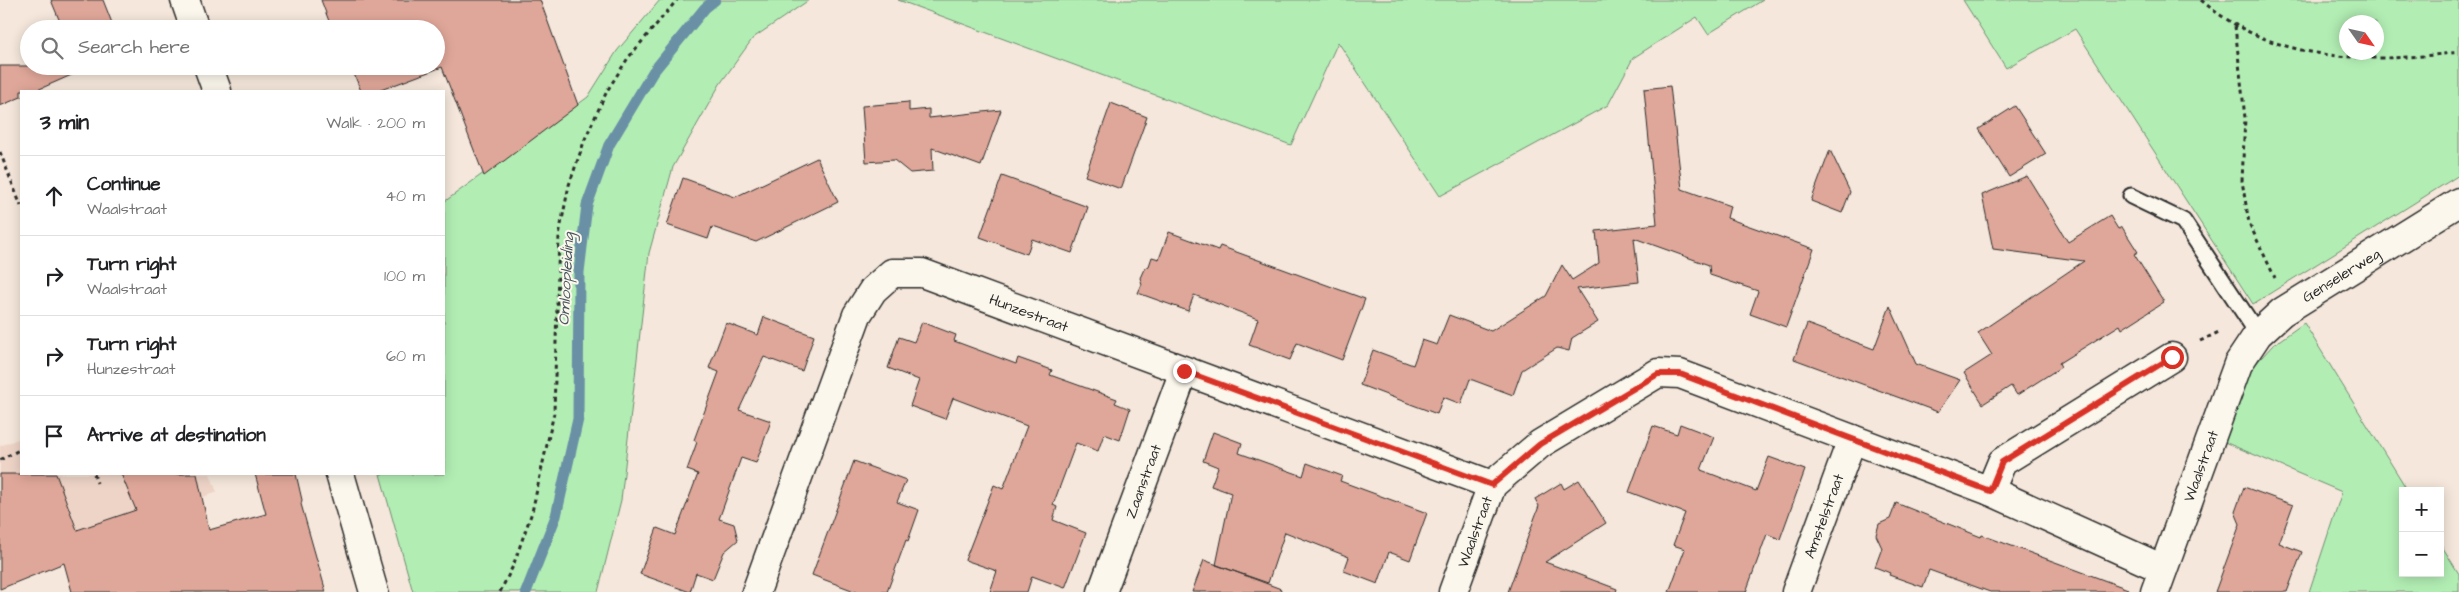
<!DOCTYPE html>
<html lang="en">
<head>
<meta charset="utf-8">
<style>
	body { margin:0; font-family:"Architects Daughter",sans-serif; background:#f6f6f6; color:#202124 }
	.controls { position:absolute; right:15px; bottom:15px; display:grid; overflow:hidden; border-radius:0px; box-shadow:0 2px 12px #0003 }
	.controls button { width:45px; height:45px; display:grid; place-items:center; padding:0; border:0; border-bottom:1px solid #e0e0e0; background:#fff; color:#202124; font:25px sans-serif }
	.compass { position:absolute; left:2339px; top:15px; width:45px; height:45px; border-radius:50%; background:#fff; box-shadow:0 2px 12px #0003; rotate:124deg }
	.stop { position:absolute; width:15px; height:15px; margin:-11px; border:4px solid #d93025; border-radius:50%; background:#fff }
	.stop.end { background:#d93025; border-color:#fff; box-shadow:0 1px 5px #0008 }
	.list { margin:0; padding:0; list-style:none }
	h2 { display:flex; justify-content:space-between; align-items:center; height:65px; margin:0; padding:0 20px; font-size:21px }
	h2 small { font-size:16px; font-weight:400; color:#757577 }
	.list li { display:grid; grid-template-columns:32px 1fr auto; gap:15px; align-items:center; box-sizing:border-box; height:80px; padding:0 20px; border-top:1px solid #e0e0e0 }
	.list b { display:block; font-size:19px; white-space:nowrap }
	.list p { margin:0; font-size:16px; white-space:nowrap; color:#757577 }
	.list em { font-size:16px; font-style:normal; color:#757577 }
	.icon { flex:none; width:28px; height:28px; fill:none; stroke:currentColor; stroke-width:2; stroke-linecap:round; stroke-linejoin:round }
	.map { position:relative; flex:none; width:2459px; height:592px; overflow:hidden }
	.search { position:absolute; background:#fff; box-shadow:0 2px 12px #0003; left:20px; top:20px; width:425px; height:55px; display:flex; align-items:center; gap:12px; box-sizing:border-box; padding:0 18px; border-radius:28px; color:#757577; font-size:19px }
	.panel { position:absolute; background:#fff; box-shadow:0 2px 12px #0003; left:20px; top:90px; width:425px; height:385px; border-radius:0px }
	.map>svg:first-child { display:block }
	.built { fill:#eed4c7 }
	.green { fill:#b2eeb4; stroke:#6e8c70; fill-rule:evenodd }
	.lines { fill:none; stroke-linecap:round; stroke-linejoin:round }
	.stream { stroke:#6b90a5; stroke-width:11 }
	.building { fill:#dfa799; stroke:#2b2b2b }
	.lane-casing { stroke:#2b2b2b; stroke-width:19 }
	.street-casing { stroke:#2b2b2b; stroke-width:31 }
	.path { stroke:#2b2b2b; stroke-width:3; stroke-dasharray:4 4; stroke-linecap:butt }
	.lane { stroke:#fbf7ec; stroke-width:15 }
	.street { stroke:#fbf7ec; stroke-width:28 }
	.route { stroke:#d93025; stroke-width:6 }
	.labels { text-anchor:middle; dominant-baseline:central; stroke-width:4; stroke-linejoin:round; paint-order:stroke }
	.street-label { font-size:15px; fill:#2b2b2b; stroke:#fbf7ec }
	.water-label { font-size:16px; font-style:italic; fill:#46555e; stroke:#fbf7ec }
</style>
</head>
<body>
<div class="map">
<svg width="2459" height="592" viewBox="0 0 2459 592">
	<rect width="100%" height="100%" fill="#f5e7db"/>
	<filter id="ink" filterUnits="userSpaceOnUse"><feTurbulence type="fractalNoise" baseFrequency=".02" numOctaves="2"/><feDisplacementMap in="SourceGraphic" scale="10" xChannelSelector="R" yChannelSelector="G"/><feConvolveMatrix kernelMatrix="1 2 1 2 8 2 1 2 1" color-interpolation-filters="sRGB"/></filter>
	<g filter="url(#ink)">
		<path class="built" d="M21,438v36h189l7,18 -217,81v-127z"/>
		<path class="green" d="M660,0h149l-56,38 -33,46 -47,83 -24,86 -28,247 -23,92h-185l-33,-118h64v-272l144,-105 29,-46z
			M898,0h865l-55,34 -11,-17 -64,41 -25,47 -168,91 -102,-154 -47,103z
			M1963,0h496v175l-206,129 -178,-275 -69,39zM2346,22h30v30h-30z
			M2304,323l104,168h-5v82h37v-30l19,31v18h-150l33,-100 -120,-51 29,-72 22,-24z"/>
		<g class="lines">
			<path class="stream" d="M526,592l30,-76 22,-97 1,-147 8,-67 22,-60 44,-73 52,-64 10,-8"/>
		</g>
		<path class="building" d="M51,0h52l9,23 -15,6h-34z
			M321,0h219l38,105 -94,71 -42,-109 -64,24h-17l-9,-22 -4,2 -2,-5h90v-37h-104z
			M0,66h92l-57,25h-14v6l-21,9z
			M1670,86l12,103 48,17 -3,12 87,31 -28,78 -36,-13 8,-23 -48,-16 -1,-10 -75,-27 5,44 -62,7 21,33 -26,16 -3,13 -12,-3 -35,22 -9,25 -43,-16 -9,25 -18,-7 -6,17 -77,-29 13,-35 40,15 9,-25 15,5 12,-30 42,16 55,-35 16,-31 10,15 27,-17 -3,-32 61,-7 -13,-135z
			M909,102v9l20,-2v9l72,-8 -20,56 -49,-18 1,23 -23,2 -16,-13 -28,2 -4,-56z
			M1111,103l36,14 -26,72 -36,-13z
			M2015,106l31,48 -37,23 -30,-48z
			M1830,150l20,42 -8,21 -31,-12z
			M817,158l21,44 -82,40 -44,-15 -4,12 -41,-14 16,-47 52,19z
			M1002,176l86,31 -16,46 -40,-14 -5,15 -47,-17z
			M2027,176l41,66 42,-26 8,13 4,-2 16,25 -4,2 30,48 -42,27 -2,-4 -61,38 2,4 -44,28 -6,-9 -28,18 -19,-31 28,-18 -14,-22 106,-72 -91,-12 -11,-54z
			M1169,232l49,18 2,-4 145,53 -23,61 -45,-17 -7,17 -41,-15 9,-26 -64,-24 -6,16 -50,-18 4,-9 -2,-6 4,-9 5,-3 3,-9 7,2z
			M1890,306l26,58 44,16 -22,32 -144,-53 13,-35 67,25z
			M764,317l50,19 -12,35 -38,-14 -25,53 32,11 -15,42 -15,-5 -22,61 15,5 4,16 -14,12 -11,27 -17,-6 -6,19 -50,-18 17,-46 18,7 23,-61 -11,-4 10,-28 -3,-2 25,-68 -10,-4 17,-45 32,12z
			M922,322l34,13 -2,6 62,23 2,-6 34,12 -2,5 67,24 -2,4 15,6 -10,31 -16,-6 -6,17 -22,-8 -23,62 4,2 -4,13 33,13 -21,55 -33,-12 -5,16h-37l7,-21 -32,-11 29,-75 9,4 24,-63 -74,-28 -8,21 -35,-13 9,-26 -31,-12 11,-31 15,5z
			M1680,424l34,13 -13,33 55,21 13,-34 36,13 -25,69 -13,-5 -21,58h-77l16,-43 -12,-4 12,-32 -56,-21 24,-66 24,8z
			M1213,432l29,11 -3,10 64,23 4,-13 35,13 -2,5 87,32 -17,47 -21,-8 -11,32 -34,-13 5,-14 -64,-25 -17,51 -52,-18 15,-72 -20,-7 7,-19 -15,-6z
			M854,461l52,19 -9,22 22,8 -11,31 -2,-1 -19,52h-30l-45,-17z
			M0,474h56l21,56 59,-20 -15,-36h76l12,56 57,-16 -11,-40h41l6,26 -1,4 25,88h-254l-8,-29 -64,26z
			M1579,480l27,43 -61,39 72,27 -1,3h-108l31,-86 -4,-7 26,-16 3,6z
			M2244,487l49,18 -14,38 23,9 -15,40h-72l25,-68 -5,-12z
			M1896,503l85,34 1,-2 146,54 -1,3h-137l-61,-22 -6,17 -34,-12 1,-2 -15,-6 7,-19 -6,-13 3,-11 11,-5z
			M1204,560l77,29 -1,3h-88z"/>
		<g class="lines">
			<defs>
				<path id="lane" d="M2131,196l52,25 75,113"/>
				<g id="street">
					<path d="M185,0l10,29"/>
					<path d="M208,66l9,25"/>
					<path d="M340,474l34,118"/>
					<path d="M1990,491l12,-29 170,-105"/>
					<path id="s1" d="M756,592l101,-277 16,-25 19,-17h30l570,212"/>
					<path id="s2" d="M1102,592l82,-221"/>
					<path id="s3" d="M1453,592l39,-107 48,-41 118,-71 22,1 310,117 173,78"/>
					<path id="s4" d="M1796,592l56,-153"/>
					<path id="s5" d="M2155,592l83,-228 20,-30 24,-22 177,-110"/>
				</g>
			</defs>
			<use href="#lane" class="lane-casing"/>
			<use href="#street" class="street-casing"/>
			<path class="path" d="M2201,0c72,63 168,64 258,52
				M2235,26l10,92 -3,63 7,42 26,55
				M0,152l21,54
				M2200,341l19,-9
				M0,460l21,-11
				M94,474l3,9
				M500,592l13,-26 19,-54 22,-99 5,-178 10,-50 16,-46 22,-48 21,-33 49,-58"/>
			<use href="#lane" class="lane"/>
			<use href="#street" class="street"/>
		</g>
	</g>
	<g class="lines" filter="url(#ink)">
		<path class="route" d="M1184,371l308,114 48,-41 118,-70h22l310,117 12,-29 170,-105"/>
	</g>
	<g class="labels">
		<g class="street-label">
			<text stroke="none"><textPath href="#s5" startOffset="381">Genselerweg</textPath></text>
			<text stroke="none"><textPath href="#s1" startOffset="494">Hunzestraat</textPath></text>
			<text stroke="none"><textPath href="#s5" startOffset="134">Waalstraat</textPath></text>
			<text stroke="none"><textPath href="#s2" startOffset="118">Zaanstraat</textPath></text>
			<text stroke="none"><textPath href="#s4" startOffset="81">Amstelstraat</textPath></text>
			<text stroke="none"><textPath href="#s3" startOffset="64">Waalstraat</textPath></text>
		</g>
		<g class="water-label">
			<text transform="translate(566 279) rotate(-87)">Omloopleiding</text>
		</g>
	</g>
</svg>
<div class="controls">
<button>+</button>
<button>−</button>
</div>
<svg class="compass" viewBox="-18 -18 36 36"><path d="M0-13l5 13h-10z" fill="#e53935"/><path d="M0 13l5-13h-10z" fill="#757577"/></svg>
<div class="stop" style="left:2172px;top:357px"></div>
<div class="stop end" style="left:1184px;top:371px"></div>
<div class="search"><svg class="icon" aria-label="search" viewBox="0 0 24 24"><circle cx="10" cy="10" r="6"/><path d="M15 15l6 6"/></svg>Search here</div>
<section class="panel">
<h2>3 min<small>Walk · 200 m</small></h2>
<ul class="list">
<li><svg class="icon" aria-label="ahead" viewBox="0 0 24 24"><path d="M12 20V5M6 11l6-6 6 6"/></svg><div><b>Continue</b><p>Waalstraat</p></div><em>40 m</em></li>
<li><svg class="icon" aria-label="right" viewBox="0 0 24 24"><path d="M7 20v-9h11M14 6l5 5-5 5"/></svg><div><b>Turn right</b><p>Waalstraat</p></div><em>100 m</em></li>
<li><svg class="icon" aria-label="right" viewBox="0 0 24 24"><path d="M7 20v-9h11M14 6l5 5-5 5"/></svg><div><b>Turn right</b><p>Hunzestraat</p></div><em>60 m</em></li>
<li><svg class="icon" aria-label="arrive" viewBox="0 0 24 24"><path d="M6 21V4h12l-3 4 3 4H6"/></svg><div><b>Arrive at destination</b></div></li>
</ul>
</section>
</div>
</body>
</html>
